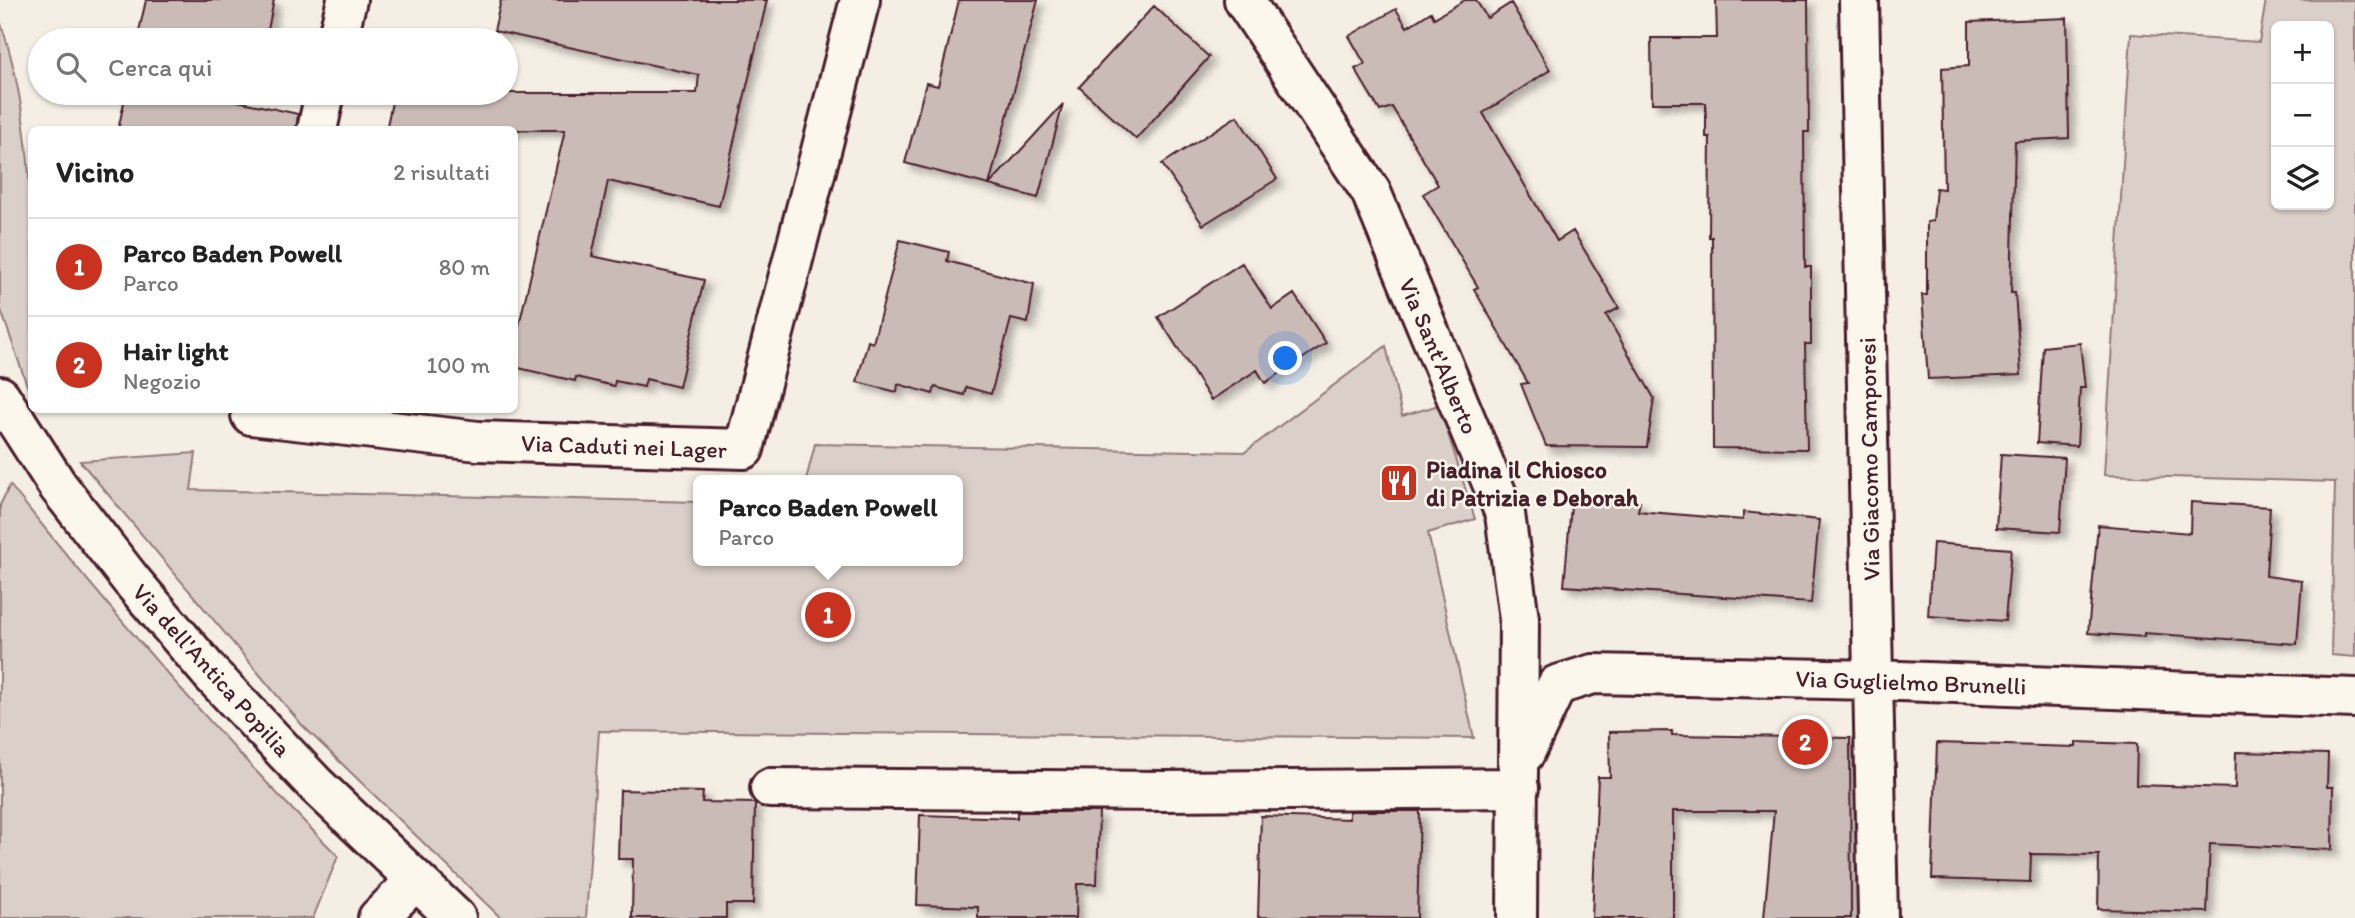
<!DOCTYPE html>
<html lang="it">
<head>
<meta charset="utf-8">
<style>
	body { margin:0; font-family:Itim,sans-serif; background:#f2f2f2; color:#222 }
	.controls { position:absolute; right:21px; top:21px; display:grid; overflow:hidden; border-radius:10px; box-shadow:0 2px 5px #0004 }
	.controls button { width:63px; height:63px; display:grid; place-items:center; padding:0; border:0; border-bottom:2px solid #e0e0e0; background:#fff; color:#222; font:35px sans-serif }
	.you { position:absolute; left:1286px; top:359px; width:24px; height:24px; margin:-18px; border:5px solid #fff; border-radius:50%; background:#1a73e8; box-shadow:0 0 0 10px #1a73e833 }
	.badge { display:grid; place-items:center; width:46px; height:46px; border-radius:50%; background:#c8321e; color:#fff; font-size:23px; font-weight:700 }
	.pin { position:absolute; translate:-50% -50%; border:4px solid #fff; box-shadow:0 2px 7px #0006 }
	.popup { position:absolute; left:693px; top:475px; width:270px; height:91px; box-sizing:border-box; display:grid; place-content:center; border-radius:10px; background:#fff; filter:drop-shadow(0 2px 5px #0005); font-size:23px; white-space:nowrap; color:#767676 }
	.popup b { font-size:26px; color:#222 }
	.popup::after { content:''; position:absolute; left:50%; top:100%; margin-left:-14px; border:14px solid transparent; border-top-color:#fff }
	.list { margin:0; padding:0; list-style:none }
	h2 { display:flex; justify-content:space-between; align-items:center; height:91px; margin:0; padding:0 28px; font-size:30px }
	h2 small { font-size:23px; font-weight:400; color:#767676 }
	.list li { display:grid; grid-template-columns:46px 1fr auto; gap:21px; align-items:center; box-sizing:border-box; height:98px; padding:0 28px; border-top:2px solid #e0e0e0 }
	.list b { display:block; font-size:26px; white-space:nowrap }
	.list p { margin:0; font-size:23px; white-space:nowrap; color:#767676 }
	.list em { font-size:23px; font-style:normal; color:#767676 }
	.icon { flex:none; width:38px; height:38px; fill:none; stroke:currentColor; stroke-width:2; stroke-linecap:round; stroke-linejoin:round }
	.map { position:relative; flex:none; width:2355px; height:918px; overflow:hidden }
	.search { position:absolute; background:#fff; box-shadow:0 2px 5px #0004; left:28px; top:28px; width:490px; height:77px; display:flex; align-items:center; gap:18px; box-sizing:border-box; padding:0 24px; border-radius:38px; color:#767676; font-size:26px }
	.panel { position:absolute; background:#fff; box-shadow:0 2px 5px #0004; left:28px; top:126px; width:490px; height:287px; border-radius:10px }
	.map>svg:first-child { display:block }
	.green { fill:#dbd0c9; stroke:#92787a; stroke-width:2; fill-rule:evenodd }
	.building { fill:#cabbb6; stroke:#4a1f2b; stroke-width:2; filter:url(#shadow) }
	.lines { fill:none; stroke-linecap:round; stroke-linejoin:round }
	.minor-casing { stroke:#4a1f2b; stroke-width:44 }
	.minor { stroke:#fbf7ec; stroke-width:38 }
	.labels { text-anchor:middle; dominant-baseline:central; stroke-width:5; stroke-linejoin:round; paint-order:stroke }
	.street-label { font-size:24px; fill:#4a1f2b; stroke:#fbf7ec }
	.poi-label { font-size:24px; font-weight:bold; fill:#4a1f2b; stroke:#fbf7ec; text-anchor:start }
</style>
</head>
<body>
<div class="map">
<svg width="2355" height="918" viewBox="0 0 2355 918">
	<defs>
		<filter id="shadow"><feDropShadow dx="6" dy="6" stdDeviation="3.5" flood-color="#0004"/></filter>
	</defs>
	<rect width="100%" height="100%" fill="#f4eee4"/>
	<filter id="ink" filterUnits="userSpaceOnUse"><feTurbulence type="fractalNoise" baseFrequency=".0143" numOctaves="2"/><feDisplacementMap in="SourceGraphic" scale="14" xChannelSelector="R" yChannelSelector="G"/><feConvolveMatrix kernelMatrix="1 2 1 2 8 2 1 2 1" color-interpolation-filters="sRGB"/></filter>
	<g filter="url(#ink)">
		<path class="green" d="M2266,0h89v657l-24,-2 4,-173 -231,-7 27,-441 128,8zM2276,26h53v179h-53z
			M0,21c40,114 32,256 31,376l-31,-90z
			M1386,346l16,70 37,-11 36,114 -47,14 46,205 -875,-7 -13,187h-85l-199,-193 -222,-264 116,-8 -5,37 507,12v59h260v-81h-152l9,-36 430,8z
			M10,485c105,132 209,252 328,371l-25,62h-313v-413z"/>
		<path class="building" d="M146,0h128l-8,40h-129z
			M501,0h266l-48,206 -111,-25 -16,75 112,24 -25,107 -33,-8 -2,8 -29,-6 -1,5 -38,-9 -1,4 -61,-14v-21l51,-216h-179l8,-37h303l2,-18 -205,-44z
			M959,0h79l-49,185 -84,-22 21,-80 12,3z
			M1465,0h11l11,18 24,-15 39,67 -67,43 74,128 16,-10 46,77 -13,7 48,83 -7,49 -101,-1 -25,-62 7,-1 -54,-94 4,-2 -55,-93 15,-9 -46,-78 -12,4 -25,-42 10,-5 -16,-28 47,-27 11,18 24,-15 3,6z
			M1716,0h92l1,132h-5l1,135h6v77h-6l2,105 -94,-1 -1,-211h-3l1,-100h-4v-34h-54l-1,-65h66z
			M1154,6l55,51 -73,82 -57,-52z
			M2067,18l2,120 -54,3 -4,152h4l6,82 -93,4 -6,-84h5v-73l6,-1 3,-33 8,1 -2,-121 27,-2v-44z
			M126,93h75l97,21 -2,16h-178z
			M1063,104l-25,94 -49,-13z
			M1237,116l40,63 -74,46 -41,-61z
			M900,240l49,12 -2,9 87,23 -6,39 -17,-4 -20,75 -25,-7 -2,8 -29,-8 -2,7 -35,-10 -1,8 -40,-10 11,-41 5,2z
			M1242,263l30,46 22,-15 32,49 -61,40 -8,-13 -46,30 -53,-83z
			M2080,343l5,45h-5l-3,58 -40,-3 6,-96z
			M2001,454l64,4 -5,74 -64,-4z
			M1572,495l68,7 -2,9 105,9v-8l76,8 -8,83 -247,-17z
			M2191,502l79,5 -4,69 36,5 -5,63 -153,-11v4l-56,-4 10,-108 92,8z
			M1933,543l78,6 -6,72 -77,-5z
			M1672,731v4l178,3 1,180h-87l10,-107h-101v107h-81l6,-141h12l-1,-45z
			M2076,742l61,2 -1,41 99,3 1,-36 92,2 -1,33h6l-1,63 -122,-6 -3,68 -109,-3 1,-54 -68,-1 -1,28 -98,-3 5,-136 139,4z
			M620,790l83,2 -1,10 53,1 -2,101h-27v14h-94l1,-59h-15z
			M1349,811h71l-3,107 -159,-1 3,-101 88,3z
			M1017,812h82l-2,72h-20l-1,34h-98v-11l-61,-2 3,-90 97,3z"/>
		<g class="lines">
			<defs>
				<path id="minor" d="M1244,0l127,192 134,322 14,105 -2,299
					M1859,0l19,918
					M337,40l10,-40
					M317,130l8,-37
					M0,396l58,90 73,94 81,95 104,110 140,133
					M252,410l-1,5 227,26 266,8 116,-449
					M1525,753l32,-68 36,-11 280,6 482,18
					M770,788l395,3 354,-3
					M378,918l38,-38"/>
			</defs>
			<use href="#minor" class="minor-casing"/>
			<use href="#minor" class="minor"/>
		</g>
	</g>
	<defs>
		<symbol id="restaurant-square" viewBox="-11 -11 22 22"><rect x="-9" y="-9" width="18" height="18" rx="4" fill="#c8321e" stroke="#fbf7ec"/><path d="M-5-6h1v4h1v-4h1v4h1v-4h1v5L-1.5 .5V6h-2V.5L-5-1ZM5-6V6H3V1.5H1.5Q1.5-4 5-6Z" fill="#fff"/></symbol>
	</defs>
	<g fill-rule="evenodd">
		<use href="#restaurant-square" x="1377" y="461" width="44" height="44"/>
	</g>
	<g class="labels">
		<g class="street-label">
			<text transform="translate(1439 356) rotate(67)">Via Sant'Alberto</text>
			<text transform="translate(624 446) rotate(2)">Via Caduti nei Lager</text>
			<text transform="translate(1869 459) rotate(-91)">Via Giacomo Camporesi</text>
			<text transform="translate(212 670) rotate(48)">Via dell'Antica Popilia</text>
			<text transform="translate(1911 682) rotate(2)">Via Guglielmo Brunelli</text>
		</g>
		<g class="poi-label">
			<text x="1426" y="469">Piadina il Chiosco<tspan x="1426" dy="28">di Patrizia e Deborah</tspan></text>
		</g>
	</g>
</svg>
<div class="controls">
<button>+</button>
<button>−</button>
<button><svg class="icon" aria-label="layers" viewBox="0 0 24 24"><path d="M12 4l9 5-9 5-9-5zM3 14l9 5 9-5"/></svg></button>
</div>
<div class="you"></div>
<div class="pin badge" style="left:828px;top:615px">1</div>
<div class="popup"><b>Parco Baden Powell</b>Parco</div>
<div class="pin badge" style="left:1805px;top:742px">2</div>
<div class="search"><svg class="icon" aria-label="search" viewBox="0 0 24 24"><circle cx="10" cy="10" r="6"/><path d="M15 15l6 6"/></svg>Cerca qui</div>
<section class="panel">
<h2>Vicino<small>2 risultati</small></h2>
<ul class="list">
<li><span class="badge">1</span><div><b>Parco Baden Powell</b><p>Parco</p></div><em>80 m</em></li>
<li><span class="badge">2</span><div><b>Hair light</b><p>Negozio</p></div><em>100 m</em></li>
</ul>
</section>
</div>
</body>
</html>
